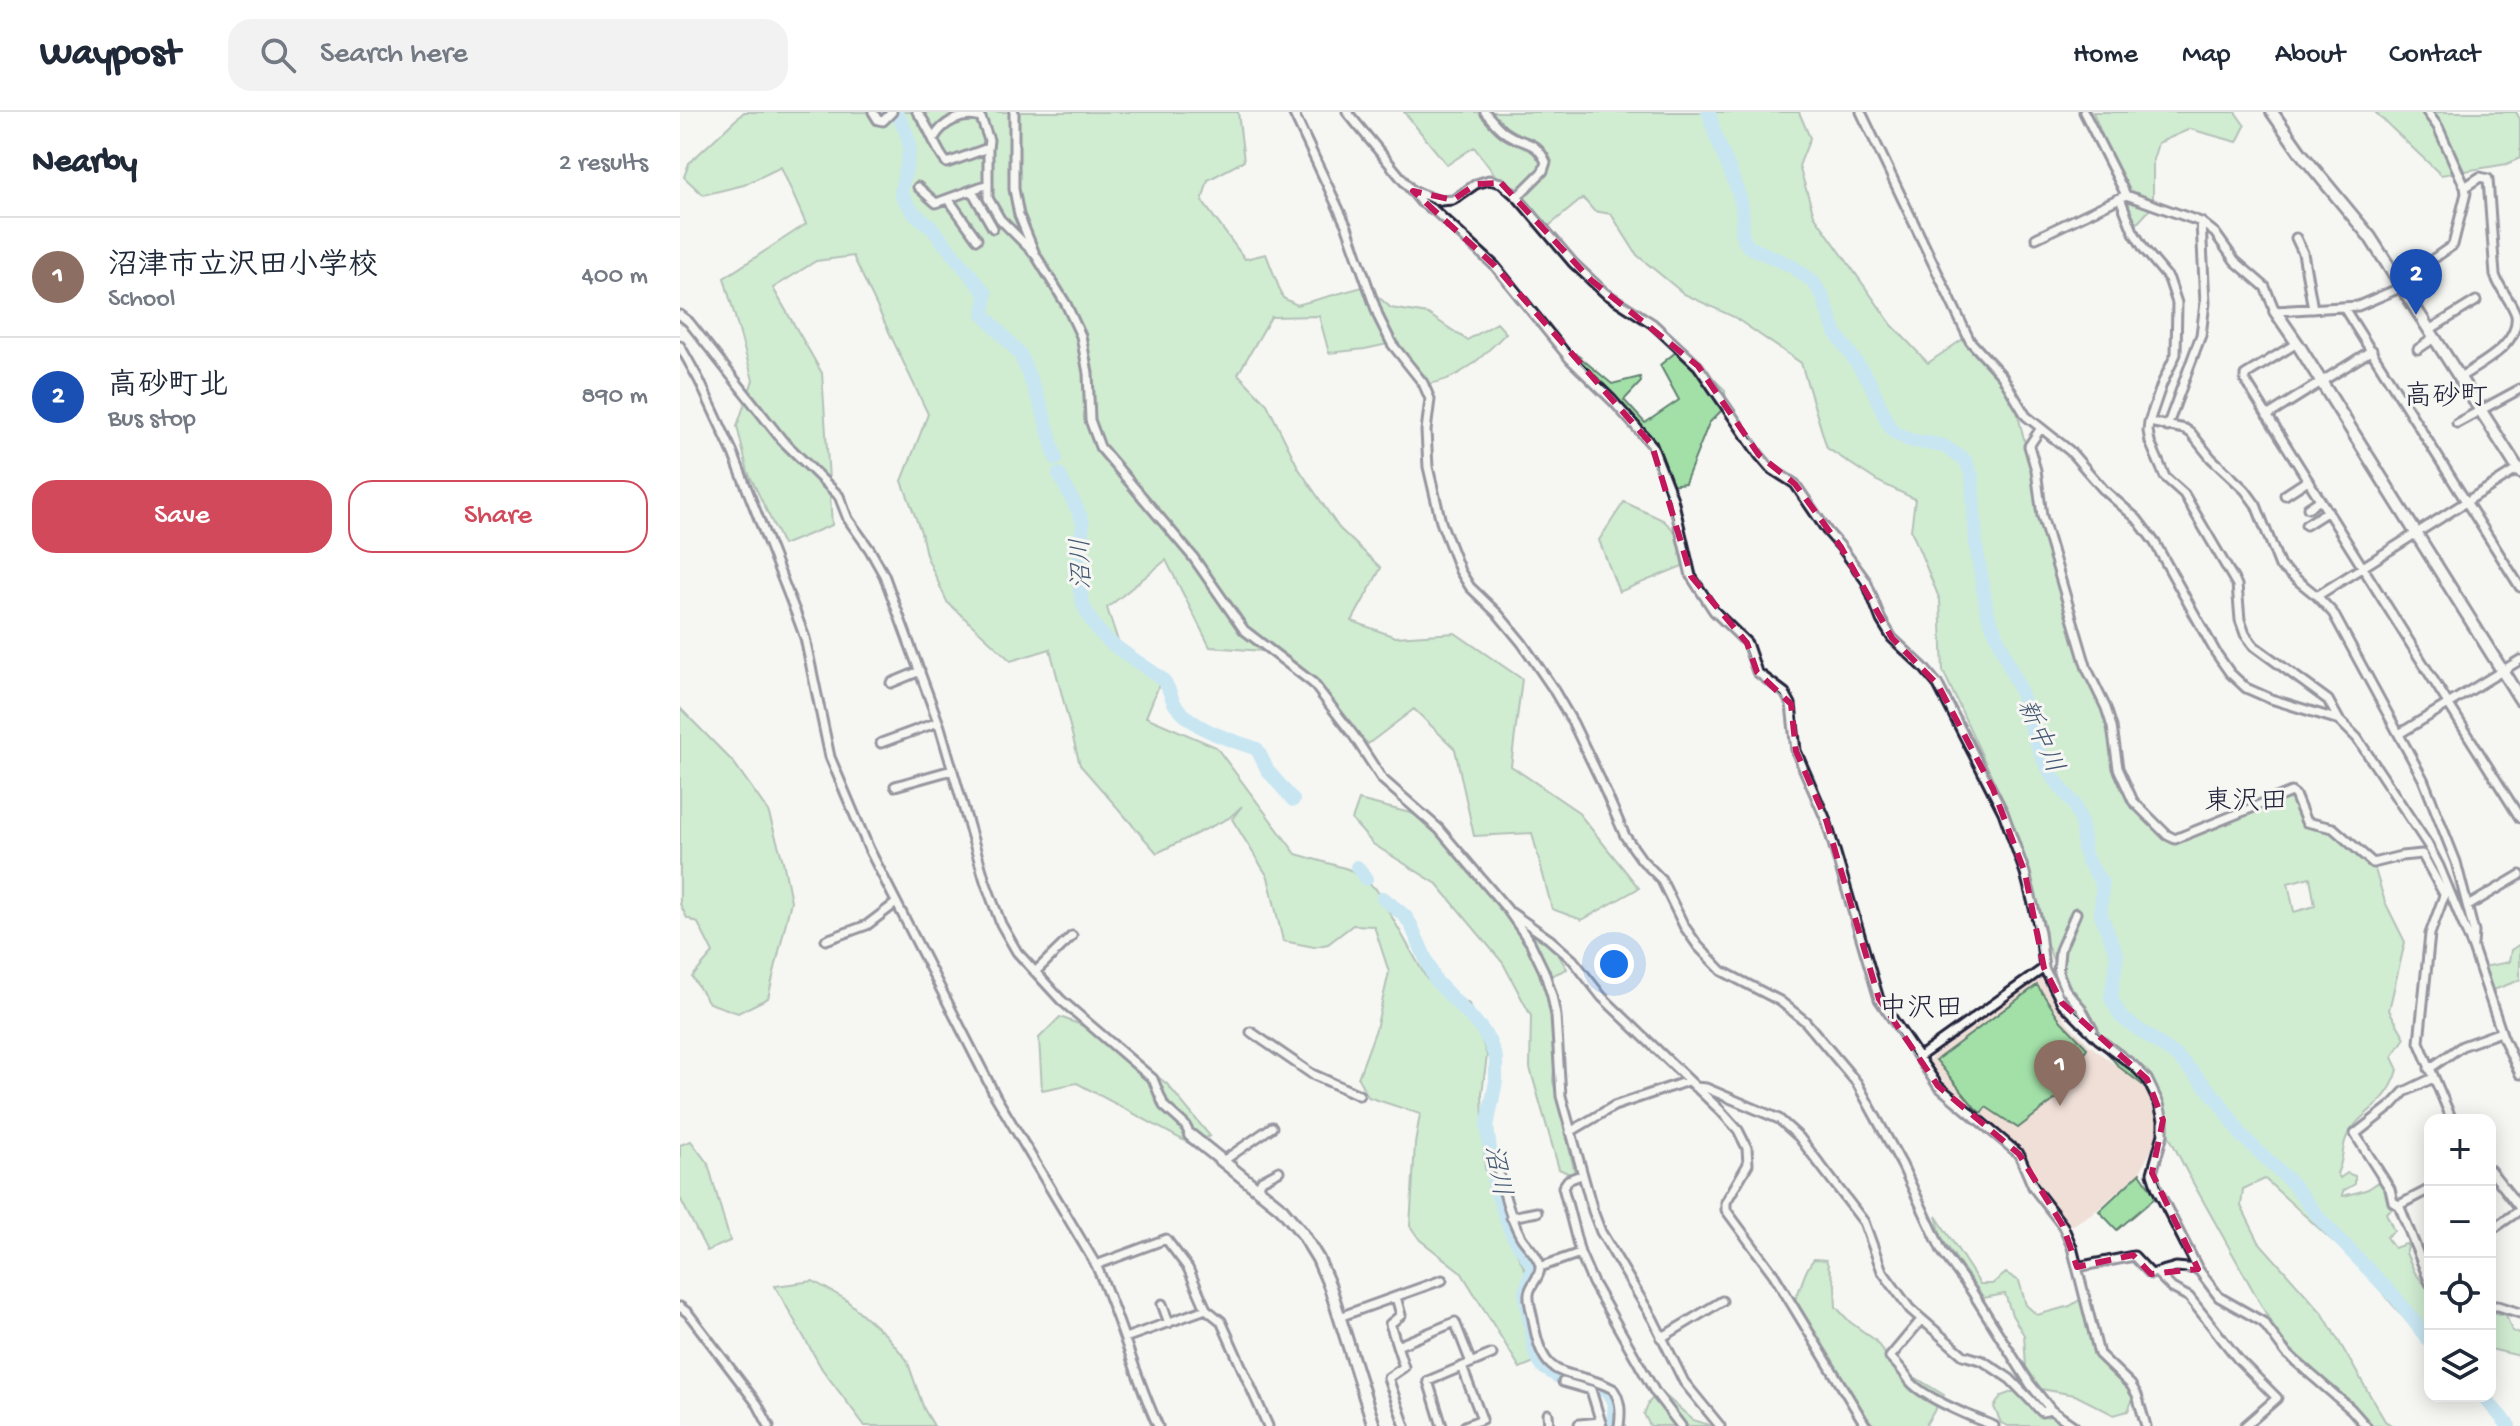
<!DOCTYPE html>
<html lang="en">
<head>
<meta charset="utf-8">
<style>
	body { margin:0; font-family:"Gochi Hand","Klee One",sans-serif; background:#f2f2f3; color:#1f2937 }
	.controls { position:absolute; right:24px; bottom:24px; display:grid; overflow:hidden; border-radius:16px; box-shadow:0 4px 20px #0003 }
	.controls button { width:72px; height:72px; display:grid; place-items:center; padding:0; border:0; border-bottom:2px solid #e0e1e3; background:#fff; color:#1f2937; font:40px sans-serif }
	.you { position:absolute; left:934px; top:852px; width:28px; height:28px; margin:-20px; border:6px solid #fff; border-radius:50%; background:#1a73e8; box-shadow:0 0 0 12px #1a73e833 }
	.badge { display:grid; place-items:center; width:52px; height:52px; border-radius:50%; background:#d1495b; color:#fff; font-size:26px; font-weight:700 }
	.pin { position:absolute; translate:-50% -66px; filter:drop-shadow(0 2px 4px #0008) }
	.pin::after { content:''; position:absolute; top:42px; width:28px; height:24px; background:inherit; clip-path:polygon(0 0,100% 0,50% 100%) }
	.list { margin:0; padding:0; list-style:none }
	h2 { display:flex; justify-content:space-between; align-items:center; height:104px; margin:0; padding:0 32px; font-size:34px }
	h2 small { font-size:26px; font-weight:400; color:#747a83 }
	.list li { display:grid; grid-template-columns:52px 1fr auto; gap:24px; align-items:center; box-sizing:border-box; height:120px; padding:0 32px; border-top:2px solid #e0e1e3 }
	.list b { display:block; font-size:30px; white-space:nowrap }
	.list p { margin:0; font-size:26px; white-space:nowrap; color:#747a83 }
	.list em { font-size:26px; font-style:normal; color:#747a83 }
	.actions { display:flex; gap:16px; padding:24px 32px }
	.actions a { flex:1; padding:18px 0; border:2px solid #d1495b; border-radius:24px; text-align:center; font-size:28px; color:#d1495b }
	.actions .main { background:#d1495b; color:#fff }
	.icon { flex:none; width:44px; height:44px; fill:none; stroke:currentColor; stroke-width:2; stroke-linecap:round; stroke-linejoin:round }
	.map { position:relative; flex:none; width:1840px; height:1314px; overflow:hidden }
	header { display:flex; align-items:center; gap:48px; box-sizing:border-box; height:112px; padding:0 40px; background:#fff; border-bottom:2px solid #e0e1e3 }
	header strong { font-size:38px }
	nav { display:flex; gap:44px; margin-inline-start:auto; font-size:28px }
	.search { width:560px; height:72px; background:#f2f2f3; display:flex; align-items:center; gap:20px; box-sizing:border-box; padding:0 28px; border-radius:24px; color:#747a83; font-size:30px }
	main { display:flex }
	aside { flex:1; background:#fff }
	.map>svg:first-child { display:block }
	.built { fill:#efdfd7 }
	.green { fill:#a3e0a8; stroke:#628172; stroke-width:2; fill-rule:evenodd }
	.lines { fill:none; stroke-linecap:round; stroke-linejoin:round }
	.river { stroke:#90d3f1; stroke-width:14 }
	.street-casing { stroke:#22223b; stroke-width:13 }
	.secondary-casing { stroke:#22223b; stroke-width:16 }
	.street { stroke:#f6f6f2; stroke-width:7 }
	.secondary { stroke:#f6f6f2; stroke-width:10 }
	.marked { fill:none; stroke:#c2185b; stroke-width:6; stroke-dasharray:16 10; stroke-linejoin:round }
	.labels { text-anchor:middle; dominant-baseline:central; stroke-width:6; stroke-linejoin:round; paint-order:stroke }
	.water-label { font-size:26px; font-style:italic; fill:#435772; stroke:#f6f6f2 }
	.quarter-label { font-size:28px; fill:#22223b; stroke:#f6f6f2 }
</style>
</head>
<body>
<header>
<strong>Waypost</strong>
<div class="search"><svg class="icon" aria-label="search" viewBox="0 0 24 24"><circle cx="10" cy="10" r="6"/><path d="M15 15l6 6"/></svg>Search here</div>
<nav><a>Home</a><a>Map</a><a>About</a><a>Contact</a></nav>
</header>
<main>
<aside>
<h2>Nearby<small>2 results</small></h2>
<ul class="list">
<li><span class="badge" style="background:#8d6e63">1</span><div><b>沼津市立沢田小学校</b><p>School</p></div><em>400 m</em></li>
<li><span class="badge" style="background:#1a4fb4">2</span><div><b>高砂町北</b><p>Bus stop</p></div><em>890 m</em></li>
</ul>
<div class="actions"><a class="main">Save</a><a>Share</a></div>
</aside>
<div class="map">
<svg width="1840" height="1314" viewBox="0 0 1840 1314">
	<rect width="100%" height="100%" fill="#f6f6f2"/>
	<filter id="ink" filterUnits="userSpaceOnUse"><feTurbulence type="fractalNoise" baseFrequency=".0125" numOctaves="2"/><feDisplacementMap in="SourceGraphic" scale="16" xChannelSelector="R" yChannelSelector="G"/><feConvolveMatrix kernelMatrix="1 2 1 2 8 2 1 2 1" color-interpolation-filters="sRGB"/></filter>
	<g filter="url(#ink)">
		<path class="built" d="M1358,866l5,2 24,42 22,23 56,42 18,39 -23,46 -43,38 -24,15h-5l-26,-34 -21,-39 -62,-52 -29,-36 1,-7z"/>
		<path class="green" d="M64,0h494l6,49 -36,19 -6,21 43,58 21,-5 17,44 14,7 69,-19 25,22 37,6 39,26 30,-17 9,10c-23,23 -47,49 -81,51l-33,-41 -27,6 -36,4 -10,-37 -48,1 -33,57 29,30 32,65 40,59 42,40 -29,53 43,16 60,-4 67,46 -11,87 66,45 62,77 -57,32 -30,-11 -20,-76 -58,3 -19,-87 -41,-40 -46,35 -92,-92 -66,-5 -44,-87 -59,48 11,33 45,34 -17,42 70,30 80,107 52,15 28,20 51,90 42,25 18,51 -5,39 3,74 32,85 10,21 -2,57 14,29 -19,8 -59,-96 -41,-32 -10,-14 5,-82 5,-30 -52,-17 -10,-19 18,-49 13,-57 -15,-46 -21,-1 -25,19 -14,3 -31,-6 -15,-64 -36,-58 10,-13 -13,12 -72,35 -77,-88 -30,-116 -39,12 -64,-59 -21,-47 -5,-23 -19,-51 26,-67 -75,-158 -37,5 -43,27 49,85 10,152 -49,20 -35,-73 -11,-46 16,-46 -29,-102 82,-54 -25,-57 -37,18 -41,10 -19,-18 5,-14z
			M724,0h395l11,26 -11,28 15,49 78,110 36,38 35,-24 50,56 36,145 37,124 20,44 13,76 10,17 25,27 21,14 116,-50 17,29 18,3 47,39 12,39 20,40 -16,68 16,28 -13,19 6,13c-11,37 -36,39 -51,66 -6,13 -3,25 -10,37l3,5 7,-5 8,3v8l-12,7v5c4,-1 23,-6 25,-7 8,-4 8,-8 18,-7l7,26 -7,5 8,18 -8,6 8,11 12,-4 2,3 -2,6 9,20 15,17v55l-14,-13 -56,-66 -95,-87 -22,10 -2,17 18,36 64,72 62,107 8,5h-33l-7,-5 -2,-12 -72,-72 -92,-165 -43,-86 -26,-20 -42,-52 -21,-33 3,-9 -12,-30 -41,-137 -62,-134 -3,-71 -29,-70 4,-31 -38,-18 -50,-33 -26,-85 -67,-46 -50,-23 -47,-39 -26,-41 -17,-3 -11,-13 -34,28 -54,-51 -21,-28 -27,18zM1630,765l5,29 -21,6 -6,-29z
			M1413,0h142l10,14 -8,16 -47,-13 -32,14 -5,17v46l-19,21 -7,-28z
			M1695,0h141l4,7v39l-13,6 -66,11z
			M996,240l16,6 33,32 1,16 -17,17 -24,60 -15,2 -18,-40 -77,-81 1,-10 36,30 28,-7 1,5 -17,18 21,23 34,-23 -19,-35z
			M944,390l39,18 15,14 7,31 -66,27 -20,-52z
			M0,596l54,55 34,48 15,50 8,40 -23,97 -30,15 -29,-10 -17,-26 21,-24 -15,-30 -11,-5 -7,-14z
			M679,688l67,17 84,97 47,38 10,17 -21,9 13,31 -6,72 23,96 -17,-8 -29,-101 1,-52 -28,-53 -66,-79 -64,-40 -21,-24z
			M1840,832v36l-29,11 -8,-24 26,-5 2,-12z
			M1357,873l24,36 26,27 -19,29 4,5 -6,9 -48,37 -32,-21 -5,6 -5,-4 -40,-49z
			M380,905l40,15 67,52 43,52 -20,8 -113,-61 -35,7 -3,-52z
			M11,1029l17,23 22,77 -23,10 -27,-53v-53z
			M1460,1061l16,24 -39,33 -18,-19z
			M1256,1104l44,68h12l14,-11 13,8 7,24 11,10 33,-9 11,-7c7,18 9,40 20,57 11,17 25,18 33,40l-6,15 -14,4 -39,-20 -34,-6 -15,-22 -2,-32 -12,-20 -7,-21 -21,4 -42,-59z
			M1134,1147l12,1 9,24 1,23 14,15 25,18 22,31 19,7 28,17 -19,31h-50l-12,-12 -68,-115c8,-14 8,-28 19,-40z
			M133,1169l32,18 41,36 21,25 17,49 10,17h-69l-43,-57 -47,-83z
			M1810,1200l16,3 6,16 8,3v22l-30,-7z
			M980,1279l33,29 19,6h-62l-6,-12 5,-12z
			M1335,1279l27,21 29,14h-63l-7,-3 -7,-16 7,-11z"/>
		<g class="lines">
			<path class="river" d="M208,0l10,4c21,36 7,42 3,78l12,18 18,15 55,67 -3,20 37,40 22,54 14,51
				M1029,0c6,33 26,61 33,94 3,15 -5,29 7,41l43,19 21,16 9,13 13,37 35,50 18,42 7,9 14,7 35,6 22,15 6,16 4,68 11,67 35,84 10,36 12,29 8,15 22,28 7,17 3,29 3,10 15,23 -1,32 16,40 -6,43 10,19 56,39 23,24 18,20 24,36 50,47 28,36 77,80 33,43
				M379,362c5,11 22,39 24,50 0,7 -3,17 -4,25 -2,16 -1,38 4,55 15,41 49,51 79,75 8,7 8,19 14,27 20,25 53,33 81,43l11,22 25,29
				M677,755l9,12
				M703,786l22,18 6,9 24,55 46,48 8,13 7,17v23l-9,46 8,61 17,46 21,33 -8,26 10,60 8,14 14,9 44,12 7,5 7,10 -2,23
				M1803,1284l26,30"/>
			<defs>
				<path id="street" d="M193,0l5,8 5,1 9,-9
					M237,0c14,15 17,37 30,51l41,-15v50l12,21 33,33
					M334,0v77l5,26 16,39 31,50 15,32 7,37 2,47 10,27 93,110 51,73 69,53 41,53 28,43 57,50 68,80 23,33 14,29 8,25 4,20 5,80 32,115 8,21 52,87 31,63 36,44
					M613,0l54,115 32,91 13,26 31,39 7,16 -4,32 2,36 13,55 19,49 10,16 28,27 24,29 30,44 21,36 27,56 25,57 17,24 19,19 23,47 14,20 24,25 58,30 25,20 52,62 45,82 40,86 29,39 59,94 21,26 23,16
					M667,0l74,90 14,9 60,55 75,93 42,41 40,45 21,54 18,77 23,35 33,32 10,29 28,21 6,11 5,47 30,69 53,179 59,87 81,68 14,33 30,39 9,21 27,107 32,31 6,10 9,31
					M805,0c5,6 12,15 19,20 17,13 31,6 42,30l-3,9 -26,26
					M1181,0l109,229 32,35 24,40 44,35 33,38 34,30 18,24 61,110 14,20 16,15 25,11 68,21 18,18 71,107 11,21 34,82 30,89 17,37
					M1404,0l42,83
					M254,26c9,-16 29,-26 47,-20l8,22 -1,8
					M238,75l18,16 52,-19
					M292,79l21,37
					M733,79l27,10 13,-1 23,-16 13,-4 12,3 16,14 56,66 18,17 14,13 48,31 45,42 61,89 11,13 25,16 32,47 14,16 25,34 15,39 11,18 31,29 15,18 65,127 22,61 15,59 4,36 18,35 36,36 36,27 13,13 12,25 4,16v14l-11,39 5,16 41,80 21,28 44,25 23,31 65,56 15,17
					M1440,86l13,33 11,18 25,30 8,24 -1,51 -14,30 -13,38 -1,9 2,11 15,35 19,17 53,91 3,35 5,14 9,12 74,54 11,20
					M269,88l28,39
					M1356,126l90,-43 75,27 14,11 20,28 30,26 10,24 83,-5 44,-19
					M1616,126l7,15 10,56
					M1719,171l54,-38 13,-52 -1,-6 -27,-60 -11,-15
					M1664,196l176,279
					M0,203l9,7 93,118 57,56 9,23 22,31 14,25 56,152 45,154 16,43 16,28 44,48 92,79 11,27 21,19 5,10
					M1749,218l47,-29
					M1617,231l-52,32v5l275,438
					M0,234l19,34 34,73 62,158 10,27 25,119 39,92 127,248 100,168c24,53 38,109 62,161
					M1738,237l16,-11
					M1779,266c20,-14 61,-32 57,-63 -4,-13 -16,-25 -21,-40l-7,-96 -8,-2 -15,10
					M1587,304l105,-66
					M1469,310l36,7 6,4 20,25 34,32 11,15 24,61 37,30 16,17 90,166 33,83 18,70 -1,13
					M1777,311l63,-34
					M1487,315l34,-92 4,-32 -4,-81
					M1361,316l-12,18 7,24 6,46 45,153 19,39 6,19 6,41 15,33 34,34 8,4 116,-47 4,3 11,27 27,6 40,35 28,-7 21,-2 22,40
					M1605,383l23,-15
					M1628,396l12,-8
					M1626,413l22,-14
					M1637,484l201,-127
					M211,571l29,-12
					M1719,622l121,-74
					M201,631l57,-21
					M215,674l57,-16
					M1765,781l-15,41 -11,108 33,78
					M1788,794l52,-31
					M832,801l37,26 24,21 29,37 118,113 18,20 9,18 1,16 -22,38v8l48,65 92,151
					M1396,801l-16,37 -2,22 7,17 16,19 12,22
					M146,828l41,-15 29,-22
					M355,860l37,-36
					M571,920l61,42 47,21
					M1239,945l125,-89
					M1749,957l33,-23 39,-14
					M1015,975l11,1 73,31 20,18 65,85 18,49 28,38 53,46 20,6 27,18 32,33 9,-2
					M890,1020l44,-26 74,-25
					M543,1049l49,-34
					M818,1058c6,23 11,44 22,65 5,10 18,19 20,31 1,11 -10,18 -11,28 -1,9 4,22 5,31 11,62 36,41 79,64 8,12 8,23 6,37
					M1810,1058l30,38
					M577,1077l5,-9 17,-9
					M1719,1093l31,-16
					M831,1105l26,-5
					M1810,1119l30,-21
					M900,1141l13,30 62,109 26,34
					M416,1153l70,-26 22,29 18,41 15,12 47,105
					M860,1155l40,-14 -17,-66 5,-7 13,-5
					M1397,1155l57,-11 17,18 25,-7 22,2
					M1478,1162l14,14 17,9 49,62 39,39 -32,28
					M1750,1171l-31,-78 -6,-3 -3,-13 -35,-55 36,-28 13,-14 29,-14
					M716,1185l5,18 -11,9 14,43 -16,11 17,48
					M482,1192l7,19
					M1810,1194h8l22,7
					M0,1195l8,6 70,92 11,21
					M659,1205l103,-37
					M1241,1208l-31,37c8,8 14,15 20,24 12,16 64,37 84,45
					M445,1226l81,-29
					M981,1226l61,-37
					M717,1234l58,-24 16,41
					M782,1255l20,52 -17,7
					M883,1270l28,8 11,36
					M868,1302l1,12
					M899,1312l22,-2
					M762,1314l-14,-45 64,-27"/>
				<path id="secondary" d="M1592,0l28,40 70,85 150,235
					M1595,199l22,32 223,356
					M510,1023l91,73 21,25 16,26 12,28 44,139"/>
			</defs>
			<use href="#street" class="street-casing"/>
			<use href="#secondary" class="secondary-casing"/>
			<use href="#street" class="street"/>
			<use href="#secondary" class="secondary"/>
		</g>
	</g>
	<path d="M0 0H1840V1314H0ZM821,71l90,97 107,86 61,89 36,29 46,63 51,91 46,47 55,104 32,84 19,95 18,35 85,76 16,41 -11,53 46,96 -47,5 -18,-19 -56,12 -14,-41 -44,-72 -81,-68 -59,-87 -53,-179 -30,-69 -5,-47 -34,-32 -10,-29 -56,-67 -39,-131 -157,-179 -82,-75 40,9 23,-16z" fill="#f6f6f2" fill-opacity=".55" fill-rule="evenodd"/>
	<path class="marked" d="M821,71l90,97 107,86 61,89 36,29 46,63 51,91 46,47 55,104 32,84 19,95 18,35 85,76 16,41 -11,53 46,96 -47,5 -18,-19 -56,12 -14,-41 -44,-72 -81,-68 -59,-87 -53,-179 -30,-69 -5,-47 -34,-32 -10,-29 -56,-67 -39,-131 -157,-179 -82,-75 40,9 23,-16z"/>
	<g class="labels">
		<g class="water-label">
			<text transform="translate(404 452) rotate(-92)">沼川</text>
			<text transform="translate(1358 625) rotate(66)">新中川</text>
			<text transform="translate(815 1059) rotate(79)">沼川</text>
		</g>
		<g class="quarter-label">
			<text x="1766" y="286">高砂町</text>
			<text x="1566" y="691">東沢田</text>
			<text x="1241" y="898">中沢田</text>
		</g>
	</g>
</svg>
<div class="controls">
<button>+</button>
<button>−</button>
<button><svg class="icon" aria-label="locate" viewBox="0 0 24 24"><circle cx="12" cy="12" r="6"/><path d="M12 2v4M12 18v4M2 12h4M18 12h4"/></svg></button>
<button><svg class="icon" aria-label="layers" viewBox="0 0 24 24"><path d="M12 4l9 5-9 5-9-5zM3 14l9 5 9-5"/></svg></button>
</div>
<div class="you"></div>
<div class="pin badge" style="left:1380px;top:994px;background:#8d6e63">1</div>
<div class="pin badge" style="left:1736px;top:203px;background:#1a4fb4">2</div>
</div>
</main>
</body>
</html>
